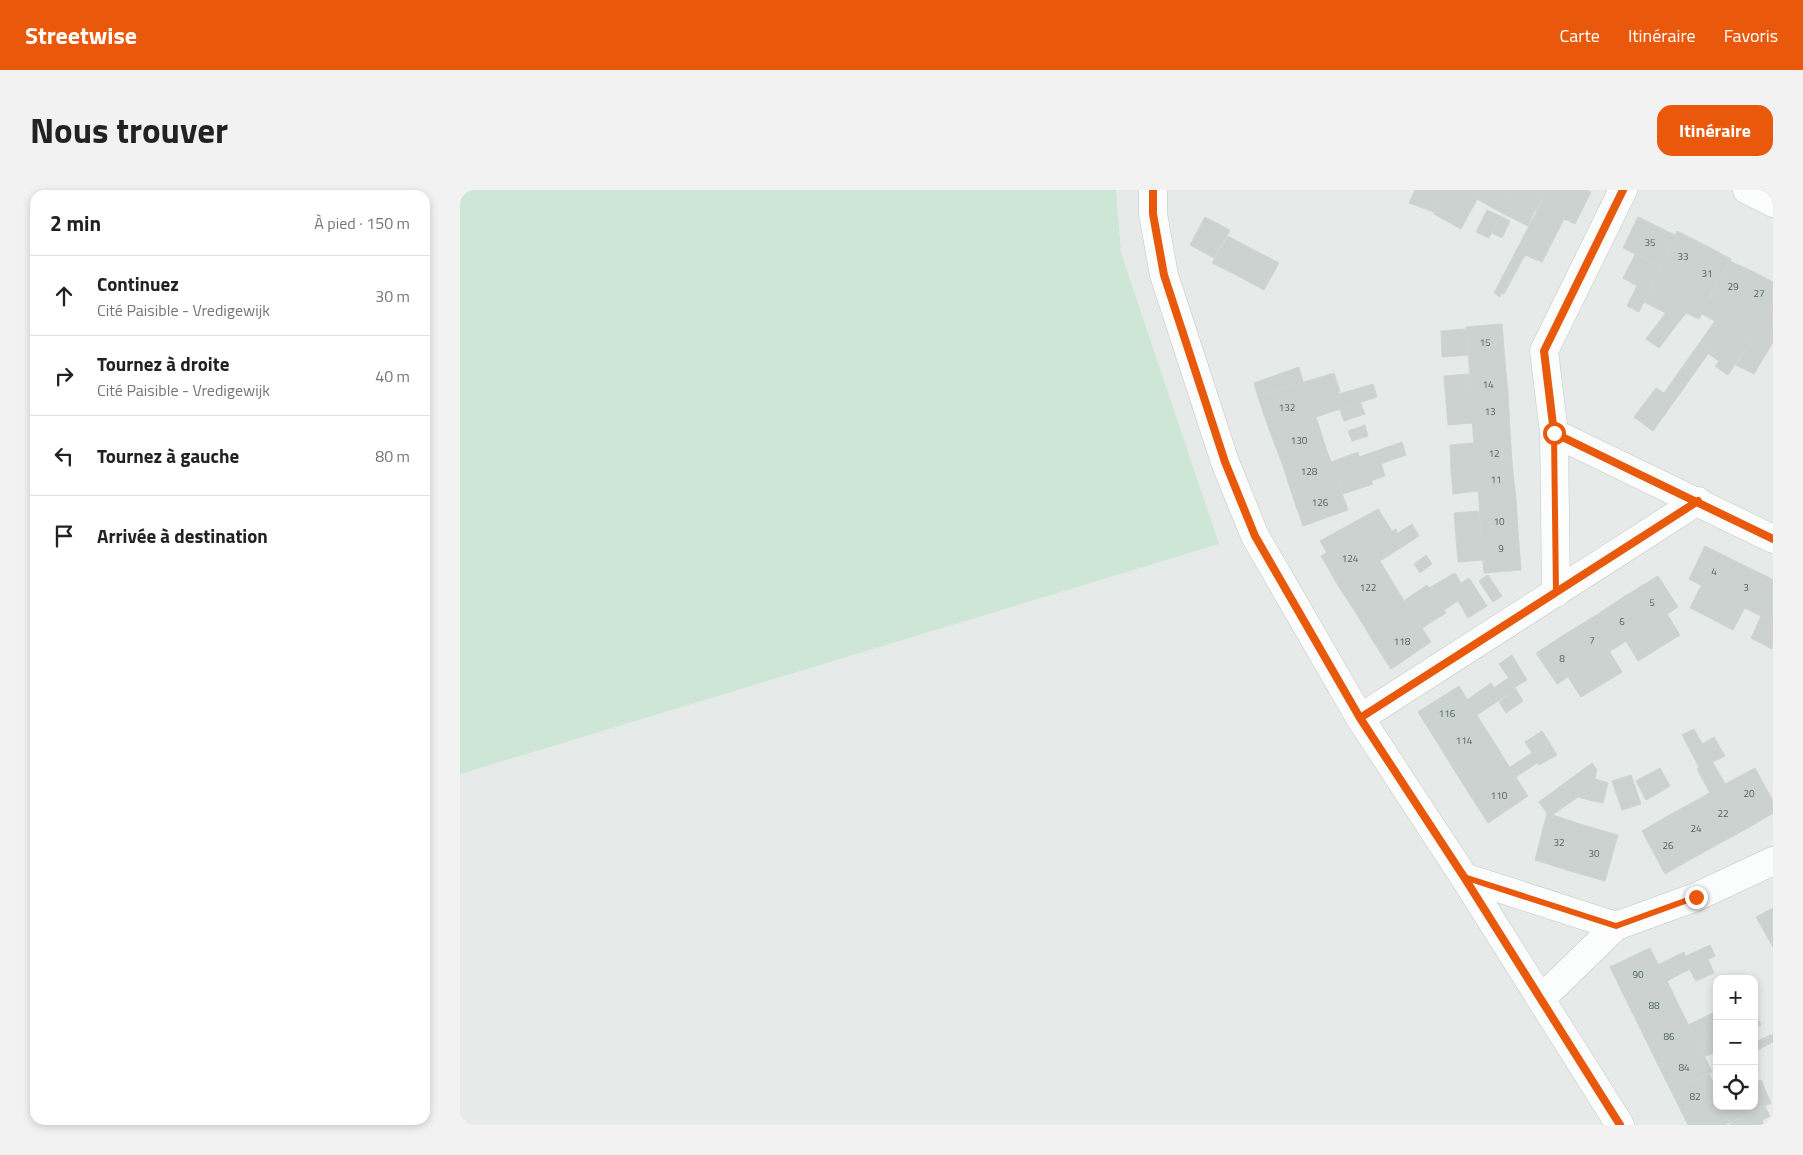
<!DOCTYPE html>
<html lang="fr">
<head>
<meta charset="utf-8">
<style>
	body { margin:0; font-family:"Titillium Web",sans-serif; background:#f2f2f2; color:#222 }
	.controls { position:absolute; right:15px; bottom:15px; display:grid; overflow:hidden; border-radius:10px; box-shadow:0 2px 8px #0003 }
	.controls button { width:45px; height:45px; display:grid; place-items:center; padding:0; border:0; border-bottom:1px solid #e0e0e0; background:#fff; color:#222; font:25px sans-serif }
	.stop { position:absolute; width:15px; height:15px; margin:-11px; border:4px solid #ea580c; border-radius:50%; background:#fff }
	.stop.end { background:#ea580c; border-color:#fff; box-shadow:0 1px 5px #0008 }
	.list { margin:0; padding:0; list-style:none }
	h2 { display:flex; justify-content:space-between; align-items:center; height:65px; margin:0; padding:0 20px; font-size:21px }
	h2 small { font-size:16px; font-weight:400; color:#767676 }
	.list li { display:grid; grid-template-columns:32px 1fr auto; gap:15px; align-items:center; box-sizing:border-box; height:80px; padding:0 20px; border-top:1px solid #e0e0e0 }
	.list b { display:block; font-size:19px; white-space:nowrap }
	.list p { margin:0; font-size:16px; white-space:nowrap; color:#767676 }
	.list em { font-size:16px; font-style:normal; color:#767676 }
	.icon { flex:none; width:28px; height:28px; fill:none; stroke:currentColor; stroke-width:2; stroke-linecap:round; stroke-linejoin:round }
	.map { position:relative; flex:none; width:1313px; height:935px; overflow:hidden; border-radius:15px }
	header { display:flex; align-items:center; gap:30px; box-sizing:border-box; height:70px; padding:0 25px; background:#ea580c; color:#fff }
	header strong { font-size:24px }
	nav { display:flex; gap:28px; margin-inline-start:auto; font-size:18px }
	.intro { display:flex; align-items:center; justify-content:space-between; box-sizing:border-box; height:120px; padding:0 30px }
	h1 { margin:0; font-size:35px }
	.button { padding:12px 22px; border-radius:15px; background:#ea580c; color:#fff; font-size:18px; font-weight:700 }
	main { display:flex; gap:30px; padding:0 30px }
	aside { flex:1; background:#fff; border-radius:15px; box-shadow:0 2px 8px #0003 }
	.map>svg:first-child { display:block }
	.green { fill:#cee6d5 }
	.building { fill:#ccd2d0; stroke:#ced4d2 }
	.lines { fill:none; stroke-linecap:round; stroke-linejoin:round }
	.minor-casing { stroke:#c3c8c6; stroke-width:29 }
	.minor { stroke:#fbfcfc; stroke-width:28 }
	.cycleway-casing { stroke:#f4faf7; stroke-width:11 }
	.cycleway { stroke:#e8590c; stroke-width:8 }
	.route { stroke:#ea580c; stroke-width:6 }
	.labels { text-anchor:middle; dominant-baseline:central; stroke-width:4.5; stroke-linejoin:round; paint-order:stroke }
	.number-label { font-size:10px; fill:#4d665f }
</style>
</head>
<body>
<header>
<strong>Streetwise</strong>
<nav><a>Carte</a><a>Itinéraire</a><a>Favoris</a></nav>
</header>
<div class="intro"><h1>Nous trouver</h1><a class="button">Itinéraire</a></div>
<main>
<aside>
<h2>2 min<small>À pied · 150 m</small></h2>
<ul class="list">
<li><svg class="icon" aria-label="ahead" viewBox="0 0 24 24"><path d="M12 20V5M6 11l6-6 6 6"/></svg><div><b>Continuez</b><p>Cité Paisible - Vredigewijk</p></div><em>30 m</em></li>
<li><svg class="icon" aria-label="right" viewBox="0 0 24 24"><path d="M7 20v-9h11M14 6l5 5-5 5"/></svg><div><b>Tournez à droite</b><p>Cité Paisible - Vredigewijk</p></div><em>40 m</em></li>
<li><svg class="icon" aria-label="left" viewBox="0 0 24 24"><path d="M17 20v-9H6M10 6l-5 5 5 5"/></svg><div><b>Tournez à gauche</b></div><em>80 m</em></li>
<li><svg class="icon" aria-label="arrive" viewBox="0 0 24 24"><path d="M6 21V4h12l-3 4 3 4H6"/></svg><div><b>Arrivée à destination</b></div></li>
</ul>
</aside>
<div class="map">
<svg width="1313" height="935" viewBox="0 0 1313 935">
	<rect width="100%" height="100%" fill="#e6ebe9"/>
	<path class="green" d="M0,0h656l5,63 98,291 -759,230z"/>
	<path class="building" d="M955,0h32l-13,22 -25,-9z
		M987,0h35l-21,39 -27,-15z
		M1022,0h16l12,7 -8,16 -25,-14z
		M1038,0h15l-4,6z
		M1053,0h34l-11,21 -27,-15z
		M1087,0h39l5,2 -16,32 -36,-17z
		M1050,7l25,13 -7,16 -26,-13z
		M1079,17l25,12 -22,43 -17,-7 -21,39 -3,-1 -1,4 -6,-4z
		M1027,20l13,6 -11,22 -13,-6z
		M1040,26l10,5 -8,17 -10,-5z
		M745,27l25,13 -16,28 -24,-13z
		M1178,27l39,19 -16,31 -38,-19z
		M1217,41l28,14 -21,40 -25,-13z
		M768,46l24,13 -14,27 -26,-13z
		M1245,55l26,14 -22,39 -25,-13z
		M792,59l27,14 -15,27 -26,-14z
		M1175,65l26,12 -22,45 -12,-6 10,-20 -14,-8z
		M1270,71l26,12 -21,40 -26,-13z
		M1199,82l27,14 -20,27 -22,-11z
		M1296,83l17,9v21l-12,23 -26,-13z
		M1226,96l23,12v2l-10,19 -13,-6 -27,35 -13,-9z
		M1249,110l26,13 -7,13 -75,105 -19,-14 22,-29 8,5 51,-72 -13,-7z
		M1313,113v29l-12,-6z
		M1275,123l26,13 -33,49 -13,-9 4,-5 -10,-7z
		M1042,134l3,38 -36,2 -3,-37z
		M1301,136l12,6v10l-19,32 -18,-9z
		M1006,139l2,26 -26,2 -1,-26z
		M1045,172l3,31 -37,7 -2,-36z
		M839,177l4,15 -45,15 -4,-14z
		M874,183l6,18 -2,1 1,2 34,-10 4,13 -61,20 -12,-35z
		M1009,184l2,25 -25,2 -2,-25z
		M844,192l12,35 -46,15 -12,-35z
		M1048,203l2,37 -37,3 -2,-33z
		M1011,209l2,24 -25,2 -2,-24z
		M900,212l5,12 -21,7 -4,-11z
		M856,227l10,31 -44,15 -12,-31z
		M905,235l3,11 -16,5 -4,-10z
		M1050,240l2,32 -36,5 -3,-34z
		M942,252l4,13 -69,24 -6,-17 27,-10 1,5z
		M1014,253l2,24 -25,3 -1,-25z
		M866,258l11,31 -45,15 -10,-31z
		M1052,272l4,37 -37,2 -3,-34z
		M921,273l4,13 -14,5 2,3 -30,10 -6,-15z
		M1016,277l2,24 -25,3 -2,-24z
		M877,289l11,31 -45,16 -11,-32z
		M1056,309l2,32 -37,4 -2,-34z
		M918,319l14,22 4,-2 2,4 14,-9 7,12 -39,25 -18,-29 -35,21 -7,-12z
		M1019,321l2,24 -25,3 -2,-25z
		M1058,341l3,39 -37,3 -3,-38z
		M902,342l18,29 -41,26 -18,-31z
		M1021,345l2,25 -25,2 -2,-24z
		M1245,356l34,17 -16,34 -34,-18z
		M966,365l6,9 -12,9 -6,-9z
		M920,371l16,27 -40,25 -17,-26z
		M1279,373l31,15 -17,34 -30,-15z
		M995,383l6,10 -48,31 -8,-14 22,-15 2,3z
		M1028,385l14,21 -9,6 -14,-21z
		M1198,386l20,31 -31,20 -22,-31z
		M1009,388l18,28 -19,12 -10,-17 -14,9 2,3 -24,15 -9,-14z
		M1310,388l3,2v42l-20,-10z
		M1241,396l22,11 -11,22 -22,-11z
		M936,398l17,26 -40,27 -17,-28z
		M1165,406l22,31 -30,20 -19,-33z
		M1263,407l22,10 -12,23 -21,-11z
		M953,424l18,28 -40,27 -18,-28z
		M1138,424l19,33 -29,17 -21,-31z
		M1207,424l13,21 -21,13 -12,-21z
		M1301,426l12,6 -1,27 -21,-11z
		M1187,437l12,21 -21,13 -12,-20z
		M1107,443l21,31 -31,20 -21,-31z
		M1149,461l13,21 -21,13 -13,-21z
		M1052,465l15,25 -12,7 -16,-23z
		M1128,474l13,21 -20,12 -13,-20z
		M1048,488l8,11 -39,26 -10,-15 24,-17 3,5z
		M999,496l17,28 -41,25 -17,-27z
		M1056,499l7,12 -17,12 -7,-11z
		M1016,524l18,28 -41,26 -18,-29z
		M1234,539l31,55 -15,9 -13,-24 2,-2 -17,-32z
		M1082,541l7,11 -17,11 -7,-11z
		M1254,547l11,19 -12,6 -11,-18z
		M1034,552l16,26 -40,27 -17,-27z
		M1089,552l8,13 -18,10 -2,-2 -21,14 -6,-10z
		M1132,573l5,7 -8,30 -11,-3 -26,18 -5,-2 -8,-11z
		M1050,578l18,28 -40,27 -18,-28z
		M1200,578l10,18 -13,8 -10,-19z
		M1295,578l18,33v12l-25,15 -23,-44z
		M1171,585l10,29 -19,6 -10,-29z
		M1187,585l10,19 -11,6 -10,-19z
		M1135,589l13,4 -5,20 -14,-3z
		M1265,594l23,44 -26,14 -23,-43z
		M1239,609l23,43 -29,16 -22,-44z
		M1087,623l36,12 -13,46 -35,-11z
		M1211,624l22,44 -28,16 -23,-43z
		M1123,635l35,10 -13,46 -35,-10z
		M1313,718v39l-17,-30z
		M1250,755l5,11 -48,25 -9,-16 26,-13 2,4z
		M1190,758l17,33 -41,19 -16,-33z
		M1248,769l6,14 -18,8 -6,-11z
		M1207,791l14,29 -40,20 -15,-30z
		M1221,820l16,31 -41,20 -15,-31z
		M1253,823l4,3v15l-20,10 -9,-16z
		M1294,823l7,12 -7,4z
		M1257,841v20l-13,6 -7,-16z
		M1313,844v8l-19,10v-11l1,1z
		M1237,851l15,31 -41,19 -15,-30z
		M1249,884l8,15v12l-33,16 -13,-26z
		M1301,890l10,23 -42,20 -7,-17h32v-23z
		M1257,911v5h5l7,17 -4,2h-37l-4,-8z
		M1305,916l5,10 -8,4 2,5h-33l-1,-2z"/>
	<g class="lines">
		<defs>
			<path id="minor" d="M693,0v24l11,61 61,187 30,74 105,182 104,159 156,248
				M1163,0l-79,161 10,82 219,106
				M1287,0l26,13
				M1094,243l2,160
				M900,528l338,-217
				M1004,687l152,49
				M1081,809l75,-73 80,-29 77,-36"/>
		</defs>
		<use href="#minor" class="minor-casing"/>
		<use href="#minor" class="minor"/>
		<defs>
			<path id="cycleway" d="M693,0v24l11,61 61,187 30,74 105,182 104,159 156,248
				M1163,0l-79,161 10,82 219,106
				M900,528l338,-217"/>
		</defs>
		<use href="#cycleway" class="cycleway-casing"/>
		<use href="#cycleway" class="cycleway"/>
	</g>
	<g class="lines">
		<path class="route" d="M1094,243l2,160 -196,125 104,159 152,49 80,-29"/>
	</g>
	<g class="labels">
		<g class="number-label">
			<text x="1190" y="52">35</text>
			<text x="1223" y="66">33</text>
			<text x="1247" y="83">31</text>
			<text x="1273" y="96">29</text>
			<text x="1299" y="103">27</text>
			<text x="1025" y="152">15</text>
			<text x="1028" y="194">14</text>
			<text x="827" y="217">132</text>
			<text x="1030" y="221">13</text>
			<text x="839" y="250">130</text>
			<text x="1034" y="263">12</text>
			<text x="849" y="281">128</text>
			<text x="1036" y="289">11</text>
			<text x="860" y="312">126</text>
			<text x="1039" y="331">10</text>
			<text x="1041" y="358">9</text>
			<text x="890" y="368">124</text>
			<text x="1254" y="381">4</text>
			<text x="908" y="397">122</text>
			<text x="1286" y="397">3</text>
			<text x="1192" y="412">5</text>
			<text x="1162" y="431">6</text>
			<text x="1132" y="450">7</text>
			<text x="942" y="451">118</text>
			<text x="1102" y="468">8</text>
			<text x="987" y="523">116</text>
			<text x="1004" y="550">114</text>
			<text x="1289" y="603">20</text>
			<text x="1039" y="605">110</text>
			<text x="1263" y="623">22</text>
			<text x="1236" y="638">24</text>
			<text x="1099" y="652">32</text>
			<text x="1208" y="655">26</text>
			<text x="1134" y="663">30</text>
			<text x="1178" y="784">90</text>
			<text x="1194" y="815">88</text>
			<text x="1209" y="846">86</text>
			<text x="1224" y="877">84</text>
			<text x="1235" y="906">82</text>
		</g>
	</g>
</svg>
<div class="controls">
<button>+</button>
<button>−</button>
<button><svg class="icon" aria-label="locate" viewBox="0 0 24 24"><circle cx="12" cy="12" r="6"/><path d="M12 2v4M12 18v4M2 12h4M18 12h4"/></svg></button>
</div>
<div class="stop" style="left:1094px;top:243px"></div>
<div class="stop end" style="left:1236px;top:707px"></div>
</div>
</main>
</body>
</html>
